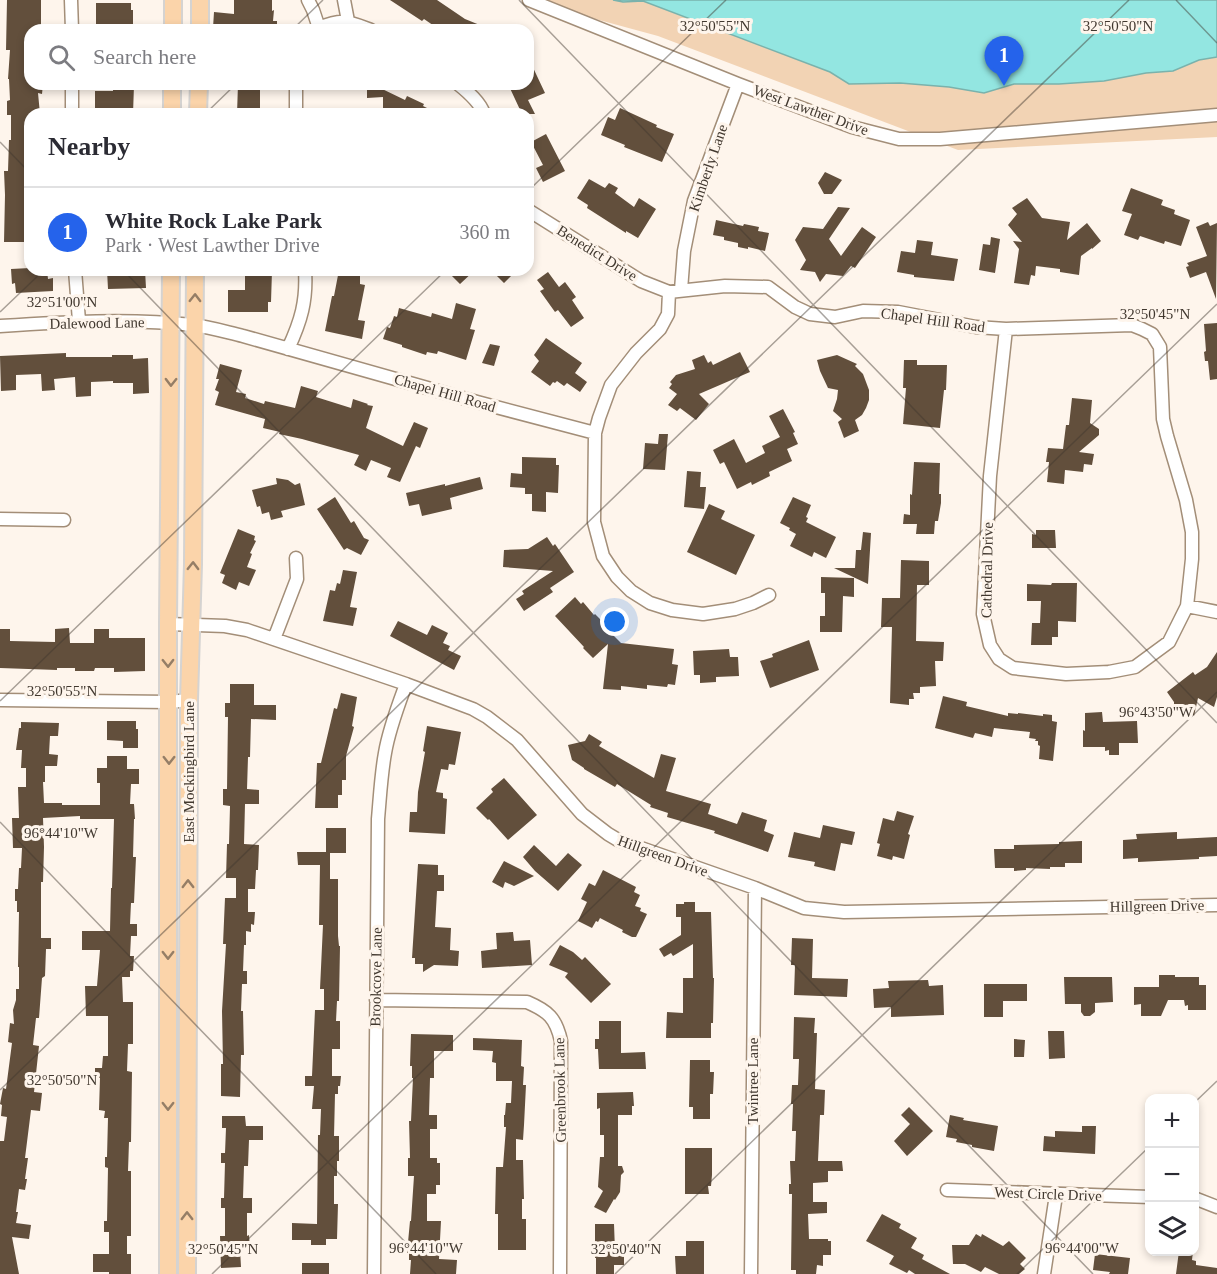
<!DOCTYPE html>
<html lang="en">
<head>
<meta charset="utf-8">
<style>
	body { margin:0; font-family:Georgia,serif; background:#f2f2f3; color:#2b2b33 }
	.controls { position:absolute; right:18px; bottom:18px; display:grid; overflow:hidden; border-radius:12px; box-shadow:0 3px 9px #0003 }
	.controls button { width:54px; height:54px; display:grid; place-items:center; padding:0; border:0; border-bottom:2px solid #e1e1e2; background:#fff; color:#2b2b33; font:30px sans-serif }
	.you { position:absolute; left:615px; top:622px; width:21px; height:21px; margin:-15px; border:4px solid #fff; border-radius:50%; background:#1a73e8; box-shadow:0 0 0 9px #1a73e833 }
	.badge { display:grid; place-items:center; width:39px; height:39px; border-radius:50%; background:#2563eb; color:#fff; font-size:20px; font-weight:700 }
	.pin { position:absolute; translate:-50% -50px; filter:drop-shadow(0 2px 3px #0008) }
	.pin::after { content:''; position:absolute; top:32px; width:21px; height:18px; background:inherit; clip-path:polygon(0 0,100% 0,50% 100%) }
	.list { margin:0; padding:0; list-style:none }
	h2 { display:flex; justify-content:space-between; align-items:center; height:78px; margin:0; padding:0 24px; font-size:26px }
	h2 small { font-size:20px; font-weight:400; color:#7c7c81 }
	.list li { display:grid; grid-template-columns:39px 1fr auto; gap:18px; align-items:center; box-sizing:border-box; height:90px; padding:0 24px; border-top:2px solid #e1e1e2 }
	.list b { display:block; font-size:22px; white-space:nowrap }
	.list p { margin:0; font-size:20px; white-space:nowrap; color:#7c7c81 }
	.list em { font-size:20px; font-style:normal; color:#7c7c81 }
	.icon { flex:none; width:33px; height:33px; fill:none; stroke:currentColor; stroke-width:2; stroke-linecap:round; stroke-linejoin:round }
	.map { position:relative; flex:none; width:1217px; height:1274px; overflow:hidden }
	.search { position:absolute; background:#fff; box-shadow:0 3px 9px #0003; left:24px; top:24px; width:510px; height:66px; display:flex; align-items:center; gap:15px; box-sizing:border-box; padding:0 21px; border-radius:18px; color:#7c7c81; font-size:22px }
	.panel { position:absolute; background:#fff; box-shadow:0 3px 9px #0003; left:24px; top:108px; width:510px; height:168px; border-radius:18px }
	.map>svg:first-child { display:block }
	.green { fill:#f2d3b4 }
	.water { fill:#93e6e1; stroke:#7ab2ac; stroke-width:1.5 }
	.building { fill:#624f3c }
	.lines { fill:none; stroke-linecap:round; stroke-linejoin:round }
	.minor-casing { stroke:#a38e78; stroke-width:15 }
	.major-casing { stroke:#d5d3d1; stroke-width:20 }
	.minor { stroke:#fff; stroke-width:12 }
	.major { stroke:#fbd4aa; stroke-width:16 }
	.oneway { stroke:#957e66 }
	.ticks { fill:none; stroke:#41382f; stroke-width:1.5; stroke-opacity:0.45 }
	.labels { text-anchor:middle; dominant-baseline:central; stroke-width:6; stroke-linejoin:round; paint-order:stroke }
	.street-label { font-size:15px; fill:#41382f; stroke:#fef5ec }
	.ticks-label { font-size:15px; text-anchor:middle; fill:#41382f; stroke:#fef5ec; stroke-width:6; stroke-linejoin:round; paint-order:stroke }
</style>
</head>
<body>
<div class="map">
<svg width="1217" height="1274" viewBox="0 0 1217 1274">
	<rect width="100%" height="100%" fill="#fef5ec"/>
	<path class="green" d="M546,0h671v137l-259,13 -300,-114 -92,-25z"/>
	<path class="water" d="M613,0h604v57l-18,3 -26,11 -27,2 -42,8 -45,3h-45l-30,9 -35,-6 -49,-4 -51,1 -19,-12 -187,-71 -20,1z"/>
	<path class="building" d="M7,0h34v30h-11v54h13l-1,10 -4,-1 2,21h-10v121h-2v7h-24l1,-47 -1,-24h4l1,-31h2v-25h-4v-14l3,-1 -1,-21h-1l2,-29h-4z
		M234,0h38v11l2,-1 -1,11h4v9h-46l-18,-2 1,-16 20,2z
		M390,0h47l28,19 27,11h-52l-16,-11 -2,2z
		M96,3h35v7h2v17h-1v3h-36z
		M528,57l17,36 -17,7 7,14h-13l-14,-30h20z
		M238,84h22v30h-23z
		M367,84h9v2l29,14 2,-4 17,8 -1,2 16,8h-56v-17l-16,1z
		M113,85h21l-1,29 -38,-1v-22h18z
		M620,108l37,17 -1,2 18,7 -12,28 -38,-15 1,-2 -24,-10 7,-18 7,3z
		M546,134l19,37 -22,11 -7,-14 7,-3 -12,-23z
		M825,172l17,8 -10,14h-8l-6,-11z
		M589,179l16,9 4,-5 9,5 -3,5 19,14 5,-9 17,11 -18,29 -12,-7v2l-39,-25 1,-3 -11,-7z
		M1131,188l32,12 -2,5 14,5 -1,4 16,6 -9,26 -16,-5 -1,3 -24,-8 -2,4 -14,-5 8,-21 -10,-3z
		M1027,198l15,20 28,4 -3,18 20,-17 14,18 -9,8v-1l-11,8 -2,19 -19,-3v-3l-24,-3 -1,10 -4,-1 -2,10 -15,-2 5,-34 -6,-8 9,1 -14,-17 9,-11 -5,-6z
		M838,207l12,1 -21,31 12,17 21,-29 14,10 -21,31 -4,-2 -8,10 -17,-2 -6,8 -5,-10 -15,-2 6,-10 -11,-20 8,-13 20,2z
		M716,220l27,6 1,-2 15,3 -1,4 11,2 -4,18 -17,-4v2l-10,-2v-4l-14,-3v-3l-11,-2z
		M1208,222l2,4 7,-3 -1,76 -10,-27 -16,6 -4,-11 3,-1 -2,-3 20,-7 -11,-29z
		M991,237l9,2 -5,34 -16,-3 4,-26 7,1z
		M917,240l16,2 -2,13 27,4 -4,22 -40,-4v-2l-17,-3 4,-21 14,2z
		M30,268v2h17l1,9 5,-1v13l-37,2 -1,-10 -3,1 -1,-15z
		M107,270h38l1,18 -38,1z
		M339,270h21v14l5,1 -7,35 7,1 -3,18 -37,-8 7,-35h2z
		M457,270h18l-15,14 -9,-9z
		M491,270h26l-13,13z
		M245,271h27l-1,31h-3v10h-40v-22h17z
		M548,272l11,15 6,-5 11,15 -4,3 12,18 -13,9 -13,-17 -3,2 -15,-21 4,-2 -7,-9z
		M456,303l20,6 -6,20 5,1 -9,30 -28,-9 -1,3 -10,-2 -1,3 -24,-8v-2l-19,-6 4,-12 3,1 4,-12 3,1 2,-9 32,9 1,-4 20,6z
		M1217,323v56l-7,1 -2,-19h-3l-1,-9 2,-1 -2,-27z
		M546,338l36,25 -7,10 12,9 -7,10 -13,-9 -3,3 -7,-5 -2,2 -2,-1 -3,4 -19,-14 8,-11 -5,-6z
		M490,344l10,2 -6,20 -12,-3z
		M740,352l10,20 -51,22 10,10 -13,16 -16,-12 -3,3 -9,-6 9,-11 -8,-6 3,-4 -2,-2 6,-7 19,-6 -3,-9 12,-5 4,8 3,-2 2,4z
		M66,353v4h46v-2h21v4l15,-1 1,35 -16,1v-11h-20v-2l-22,1v14l-15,1 -1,-20 -21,2 1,11 -13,1 -1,-17 -25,1v15l-15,1 -1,-35z
		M837,355l20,9 -2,2 8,8 6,16v10l-3,8 -4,7 -7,5 4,11 -15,7 -6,-16 4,-3 -9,-8 4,-12 1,-9 -10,-2 -8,-17 -3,-11z
		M904,360h13v5h30l-1,25h-2l-4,38 -37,-4 3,-36h-3z
		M220,364l22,6 -6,22 10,2 -1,4 19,6 1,-3 30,7 6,-22 17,5 -2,6 35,11 2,-9 15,5 -1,1 6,1 -7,22 37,18 11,-24 14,6 -8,20 -4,-2 -16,36 -13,-5 4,-9 -20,-8 -5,11 -12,-6 5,-10 -57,-16 -23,-5 1,-2 -17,-4 2,-9 -50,-14 4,-13 -4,-2 4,-11h-3z
		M1072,398l20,2 -2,23 9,6v6l-20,17 15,2 -2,11 -8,-1 -1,8 -18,-2 -1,14 -17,-2 2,-20h-3l2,-14 15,1 3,-24h3z
		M783,409l12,23 -2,1 5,11 -11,5 5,12 -23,11 1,4 -18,9 -1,-3 -14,7 -13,-27 -4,2 -7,-14 21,-11 12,24 19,-10 -3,-7 18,-9 -11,-21z
		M659,434h9l-3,36 -22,-1 2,-26 13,1z
		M522,457l34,1v7h3l-1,28 -12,-1v20l-14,-1v-17h-7v-6l-15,-1 1,-14 11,1z
		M914,462l26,1 -1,31h2v9l-3,18h-3l-1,13h-18l1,-10h-14l1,-10 6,1v-21l2,1z
		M687,471l14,1 -1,15h6l-2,22 -20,-2z
		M480,477l3,12 -33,9 2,11 -30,7 -3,-12 -10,2 -3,-13 39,-9v2z
		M276,478l12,2 7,5 5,-2 5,22 -24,6 2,6 -12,3 -2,-8 -7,2 -2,-8 -3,1 -5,-17 25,-6z
		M335,497l16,26 3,-2 10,17 5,2 -8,15 -14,-7 -3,2 -27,-41z
		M793,497l18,8 -5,12 2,1 -2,4 30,15 -10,21 -12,-6 -2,5 -22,-11 6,-12 -7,-4 1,-2 -10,-5z
		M709,504l16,7 -4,8 34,16 -19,40 -49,-23z
		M238,529l17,7 -1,4 2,1 -6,12 2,1 -5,13 9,3 -7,16 -10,-4 -3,8 -14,-7 3,-8 -5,-2z
		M1036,530h19l1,18h-24v-14l4,1z
		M863,532l8,1 -3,51 -34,-16h21l1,-18h5z
		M547,537l6,9 2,-2 19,28 -24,16 3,4 -29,19 -8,-12 8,-5 -2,-3 31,-20 -50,-4 1,-17 24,-1z
		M901,560l28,1v24h-12l-1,56 28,1 -1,19h-8l1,25 -16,1v6h-7l1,6h-5v6l-19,-2 2,-76h-11l1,-29h18z
		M343,570l14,2 -7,35 7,1 -4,18 -30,-5 7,-31 5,1 2,-8 3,1z
		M821,577l33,1v19l-11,-1 -1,36h-22v-16h5v-23h-4z
		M1052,583h25l-1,39 -18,-1v16h-6v8h-21l1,-22h8l1,-22h-14v-17l24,1z
		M575,597l6,7 2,-2 11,13 1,-1 12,12 -2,1 16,16 53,6 -2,15 6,1 -3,20 -7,-1 -1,3 -20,-2v4l-26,-3v4l-18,-1 5,-45 -15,14 -10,-10 1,-1 -29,-31z
		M398,621l29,14 5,-10 16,8 -5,10 7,3 -2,4 13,6 -7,14 -64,-34z
		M69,628l1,15h24v-14h15v9h36v33l-31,1v-4h-19l-1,3h-19v-3h-18v2l-57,-2v-39h10v12l45,1v-13z
		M809,640l10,30 -49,18 -10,-27 13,-4 -1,-3z
		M729,649l1,8h8l1,19 -23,1v5l-16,1v-8h-6l-1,-24z
		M1217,652v45l-3,10 -16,-9 -4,18 -7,-9 -13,-2v-3l-7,-10 26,-20 2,3 12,-8z
		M230,684h24v21h22v15l-25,-1 -1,38h-2l-1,32 12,1v14h-14l-1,40 15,1 -1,25h-2l-1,19h-7v23h7l-1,13 -3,-1v8l-5,-1v14h-2l-1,26h4v13h-5l-1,27h2l1,44h-3l-1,42 -19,-1v-32h2l-1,-53 4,-67h-3l2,-46h11v-20h-10l1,-34h2l1,-38 -7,-1v-16h4l1,-72h-3v-14h5z
		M341,693l16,4 -5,29 2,1 -8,29v24h-4v15h-4v13h-23l2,-45h4l13,-55 3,1z
		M943,696l24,6 -1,4 42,10v-3l10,1v-1l25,3v-2l9,1v6l5,1 -4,39 -14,-2 1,-13 -2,-1v-4h-3l1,-2 -7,-1 1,-6 -36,-4 -2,9 -17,-4 -2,5 -38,-10z
		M1102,712l1,10 34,-1 1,22h-19v12h-10v-5l-4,1v-4h-22v-17l2,1v-18z
		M107,721h29v8h2v19h-15v-7l-16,-1z
		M21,722l38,1 -1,13h-8l-1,18 9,1 -1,11h-12v16h-2l1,21h18v2h38v-22h-3v-15h10v-12h20v13h12v15h-8l-1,20h4l1,15h-1l-1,38h3l-2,46h-3l-1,21h7v12h-6l-1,20h4l-1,15h-3v6h-8l1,25h10v42h-5l-1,27 5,1 -1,70h-2l-1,29h3v65h-4v18h4v20h-22v-2h-16v-18h16v-22h-5v-11h3l1,-53 -3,-1v-10h2l1,-39h-4l1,-7 -6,-1 1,-32h-5v-10h7l1,-12h5v-40h-22l-1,-30h12l3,-36h-18v-19h28l1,-43h1l2,-69h-34v-3l-37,2 1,29 -1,35h-2v56h10v11h-5l-1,27 -3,2 -3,40h-3l-3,27 6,1 -5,46 8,1 -2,18 -9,-1 -6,48h3l-3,21h2l-2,11 -6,-1 -3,23h2l-2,11 15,2 -2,14 -17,-2 7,37h-19v-133h4l3,-24 -6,-1 1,-11 -2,-1 3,-16 3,1 6,-46 -4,-1 2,-19 4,1 -1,-14 3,-10v-11h3v-22h-1l1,-55h-2v-11h-2v-12h3l1,-21h2l1,-20h-9l-1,-30h7l-1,-31h8v-19h-5l1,-18h-6l3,-22h2z
		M427,726l34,6 -6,33 -6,-1 -1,6 -7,-1 -5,23 7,1v5l4,1 -2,35 -36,-2 1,-20h7l1,-20 7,-40 -2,-1z
		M589,734l13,8 -3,4 55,32 7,-24 15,4 -10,33 45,13 -3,10 29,10 5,-12 25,8 -3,11 10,4 -6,17 -54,-19 1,-2 -48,-14 1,-4 -18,-6 1,-2 -34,-21 -2,3 -31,-18v-1l-12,-8 -4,-15 17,-4z
		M504,778l33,37 -29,25 -19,-21 -1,1 -12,-12 17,-16 -2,-3z
		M897,811l17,5 -6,18 2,1 -6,24 -11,-3 -1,4 -15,-4 3,-12 -3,-1 6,-25 11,3z
		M823,825l32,7 -3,13 -11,-2 -6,28 -21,-5 1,-4 -27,-5 6,-25 26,6z
		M326,828h20v25h-16v26h8v57l1,10h1l-1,55h-2l-1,20h4v28h-8v27h9l-1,10h-2v8h-3l-1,42h5v25h-2v15h-3v28h4l-1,35h-11v6h-15v-5h-19v-17l25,1 1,-89h2l1,-26h-9l2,-23h-9v-10h7l3,-66h9v-21h-4l3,-64h-4l1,-60h-22l-1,-13h29z
		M1177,832v7l40,-2v19l-18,1v2l-61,3v-4l-15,1v-19l14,-1 -1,-5z
		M1082,841v22h-17v4h-15v2l-24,-1v2l-12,1v-3h-19l-1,-19h20v-4l45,-1v-2z
		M534,845l22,21 12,-13 14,12 -24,26 -23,-20 -12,-14z
		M504,861l30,15 -20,10 -9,-4 -2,6 -11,-6z
		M418,864l20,1v10h6v16h-7l-2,36 16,1 -1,22 9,1 -1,15 -24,-1 -11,7v-8h-8v-6h-3z
		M603,870l33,17 -2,5 6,3 -5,11 6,2 -1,3 7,3 -11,23h-4l-10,-5 1,-2 -23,-12 -2,4 -2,-1 -4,7 -14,-7 9,-19 -6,-3 8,-16 6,3z
		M684,902h11v10h16l2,66h1l-1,45h-2v15h-45l1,-26 16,1v-35h10v-34l-20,12 -2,-3 -7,4 -5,-8 22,-14v-18h-5v-13h8z
		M513,932l1,9 16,-1 2,25 -50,3 -1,-17 16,-2 -1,-16z
		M792,938l21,1 -1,39 36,1 -1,18 -53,-2 1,-30h-4z
		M560,945l13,7 9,8 3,-3 26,27 -20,19 -26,-26 3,-4 -19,-8z
		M1159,975h16v2h24v8h7v25h-18v-5l-3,1 -1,-6h-16l-7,16h-20v-12l-7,1v-18h25z
		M1064,977h48l1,25 -18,1v9l-5,4h-6l-3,-4v-8h-16z
		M928,980l1,6 14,-1 1,30 -53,2v-10l-17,1 -1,-19 16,-1 -1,-7z
		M984,984h43v17h-24v16h-19z
		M794,1017l21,1 -1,15h3l-2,56 10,1 -1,25h-4l-2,46h24l1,10h-15v11l-15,1v19h14v11l-19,1 1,25h19v2h3v14h-8v11l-6,-1 -1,9h-20v-4h-5l1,-76h-3v-10h2l-1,-23h5l1,-30h-4l1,-27h-2l1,-19h6l1,-26h-6z
		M599,1021h22v32l24,-1 1,17h-47l-1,-20h-3v-10h4z
		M1048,1031h16l1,27 -16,1z
		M411,1034l42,1v16h-19v27h-4l-1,37h8v14h-7v29h7v5h3v22h-4v9h-9v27h14l-2,38 18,1 -1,14h-46l1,-14h-2v-7h-2l3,-32h1l3,-45h-6v-18h2l-1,-37h2l2,-43h-1v-12h-2z
		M473,1038l49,2 -1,26 3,1 -1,18h3l-2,40 -1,15 -7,-1v21h7l1,39h-2v20h4v31h-28v-36h-3l1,-47h7l3,-40h-2v-12h1l1,-12h5l1,-22h-16v-18l-4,-1 1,-11 -20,-1z
		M1014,1039l11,1 -1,17h-10z
		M690,1060h20v12h4l-1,22h-3v25h-17v-12h-4z
		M633,1092l1,14h-2v9h-14v51h4l2,6 -3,3 -1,17 -5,8 -1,-1 -8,14 -12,-6 9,-16 -5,-4 2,-30h4v-22h-4v-27l-3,1v-16z
		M909,1107l24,24 -26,25 -13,-15 16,-17 -9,-9z
		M950,1115l14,3 -1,2 35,6 -4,25 -22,-4v-2l-16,-3 1,-3 -11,-2z
		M222,1116h23l1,10h17v14h-14l-1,26h-4l-1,32h9v15h-5v23l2,-1 1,14h-10l1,18 -20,1 -1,-32h5v-28h-4v-10h3l1,-35h-4v-10h4l1,-25h-4z
		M1082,1126h14l-1,28 -52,-3 1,-15 11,1v-6l27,1z
		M685,1148h27v27l-1,11h-3l1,8h-24z
		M882,1214l19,10 -2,4 18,10 -6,10 13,7 -2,4 28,15h-35l-6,-4 -2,3 -18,-9 5,-8 -28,-15z
		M595,1224h19l1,27h9v14h-10v9h-18v-16h-1z
		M976,1234l5,3 1,-3 21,12 6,-5 17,17 -6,6 5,5 -6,5h-20l-14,-7 -4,5 -16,-8h-12l-1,-19h17z
		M686,1241h18v33h-28l-1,-18h11z
		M1179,1251h14l-1,9 4,1v4l21,3v6h-41z
		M1095,1254l35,4 -2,16h-19l1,-2 -17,-2z
		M302,1263h27v11h-27z"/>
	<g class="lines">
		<defs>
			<path id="minor" d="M71,0l1,30
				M308,0l5,10 6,18
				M344,0l4,21
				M529,0l209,84 114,43 47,12h41l277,-24
				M317,30l2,-2c23,-10 28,-7 52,2
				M458,84c10,8 22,18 26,30
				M72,114v-30
				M296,114v-30
				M528,210l113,71 28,11 56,-6 43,1 27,20 15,7 25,3 28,-6 35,1 78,15 30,2 126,-4 10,4 10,5 8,13 3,72 4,17 19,64 6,32v27l-5,47 -18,36 -34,25 -26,5 -43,2 -53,-6 -14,-9 -9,-14 -7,-31 7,-138 16,-147
				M75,270l4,51
				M681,290l3,-39 10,-50 44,-117
				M669,292l-1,22 -8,15 -24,24 -25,32 -12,33 -4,15 -1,89 9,34 14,21 14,14 19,12 22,7 31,4 32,-5 18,-6 16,-8
				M0,326c64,-4 129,-8 193,-1 17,2 33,7 50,11l234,66 118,31
				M288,349c13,-28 19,-48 17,-79
				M0,519l64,1
				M1187,606l30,6
				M168,624l57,2 22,4 159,54 67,25 14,8 30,23 65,74 26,20 10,6 137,48 49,20 40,4 373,-7
				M274,639l23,-60 -1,-21
				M0,700l169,2 20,-2
				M376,1000l151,2c21,9 29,16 34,39l-1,233
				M947,1190l203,7
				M1194,1198l23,9
				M374,1274l4,-455c2,-22 3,-44 7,-66 4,-24 13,-47 21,-69
				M751,1274l4,-386
				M1044,1274l12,-79"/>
			<path id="major" d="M173,30v-30
				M200,30v-30
				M172,114v-30
				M198,114l1,-30
				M168,1274v-650l3,-354
				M187,1274l2,-574 4,-136 2,-294"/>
		</defs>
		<use href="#minor" class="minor-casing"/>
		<use href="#major" class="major-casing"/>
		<use href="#minor" class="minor"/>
		<use href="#major" class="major"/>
	</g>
	<defs><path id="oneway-chevron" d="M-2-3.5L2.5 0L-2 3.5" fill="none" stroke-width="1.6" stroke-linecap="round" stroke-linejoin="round" transform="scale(1.5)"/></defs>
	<g class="oneway">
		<use href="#oneway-chevron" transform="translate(195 298) rotate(-89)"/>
		<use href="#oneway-chevron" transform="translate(171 382) rotate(91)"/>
		<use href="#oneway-chevron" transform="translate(193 566) rotate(-89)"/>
		<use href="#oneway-chevron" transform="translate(168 663) rotate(89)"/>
		<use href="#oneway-chevron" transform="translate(169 760) rotate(90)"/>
		<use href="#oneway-chevron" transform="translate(188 884) rotate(-90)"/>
		<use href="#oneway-chevron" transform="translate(168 955) rotate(90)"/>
		<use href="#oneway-chevron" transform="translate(168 1106) rotate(90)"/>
		<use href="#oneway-chevron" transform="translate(187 1216) rotate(-90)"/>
	</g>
	<path class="ticks" d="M519,0l698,723M1176,0l41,43M292,30l31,-30M205,114l31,-30M0,142l30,31M528,191l198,-191M123,270l970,1004M0,312l44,-42M0,701l446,-431M0,822l436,452M0,1090l1129,-1090M1194,1103l23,-22M212,1274l1005,-970M615,1274l602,-582M1017,1274l133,-128"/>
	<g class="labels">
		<g class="street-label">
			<text transform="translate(811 110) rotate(20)">West Lawther Drive</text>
			<text transform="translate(708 168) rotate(-71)">Kimberly Lane</text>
			<text transform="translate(597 253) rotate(32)">Benedict Drive</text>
			<text transform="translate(933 320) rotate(8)">Chapel Hill Road</text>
			<text transform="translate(97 323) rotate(-1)">Dalewood Lane</text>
			<text transform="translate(445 393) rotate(16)">Chapel Hill Road</text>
			<text transform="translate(987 570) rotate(-89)">Cathedral Drive</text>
			<text transform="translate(189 772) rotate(-90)">East Mockingbird Lane</text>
			<text transform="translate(663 856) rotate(20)">Hillgreen Drive</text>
			<text transform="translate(1157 906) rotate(-1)">Hillgreen Drive</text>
			<text transform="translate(376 977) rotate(-89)">Brookcove Lane</text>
			<text transform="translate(753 1081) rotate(-90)">Twintree Lane</text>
			<text transform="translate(560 1090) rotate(-91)">Greenbrook Lane</text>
			<text transform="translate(1048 1194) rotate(2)">West Circle Drive</text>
		</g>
	</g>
	<g class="ticks-label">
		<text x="715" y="31">32°50'55"N</text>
		<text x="1118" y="31">32°50'50"N</text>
		<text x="62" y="307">32°51'00"N</text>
		<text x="1155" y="319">32°50'45"N</text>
		<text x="62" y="696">32°50'55"N</text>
		<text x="1156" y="717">96°43'50"W</text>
		<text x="61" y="838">96°44'10"W</text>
		<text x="62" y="1085">32°50'50"N</text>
		<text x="426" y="1253">96°44'10"W</text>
		<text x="1082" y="1253">96°44'00"W</text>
		<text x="223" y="1254">32°50'45"N</text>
		<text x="626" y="1254">32°50'40"N</text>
	</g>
</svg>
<div class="controls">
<button>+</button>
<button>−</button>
<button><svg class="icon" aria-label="layers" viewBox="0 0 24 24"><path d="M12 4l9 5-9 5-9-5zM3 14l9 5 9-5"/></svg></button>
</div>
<div class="you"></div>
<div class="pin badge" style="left:1004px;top:86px">1</div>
<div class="search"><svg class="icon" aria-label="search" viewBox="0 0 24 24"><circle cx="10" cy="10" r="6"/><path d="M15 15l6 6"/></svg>Search here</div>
<section class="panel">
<h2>Nearby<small></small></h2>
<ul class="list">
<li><span class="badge">1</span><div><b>White Rock Lake Park</b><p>Park · West Lawther Drive</p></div><em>360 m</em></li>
</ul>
</section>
</div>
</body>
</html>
